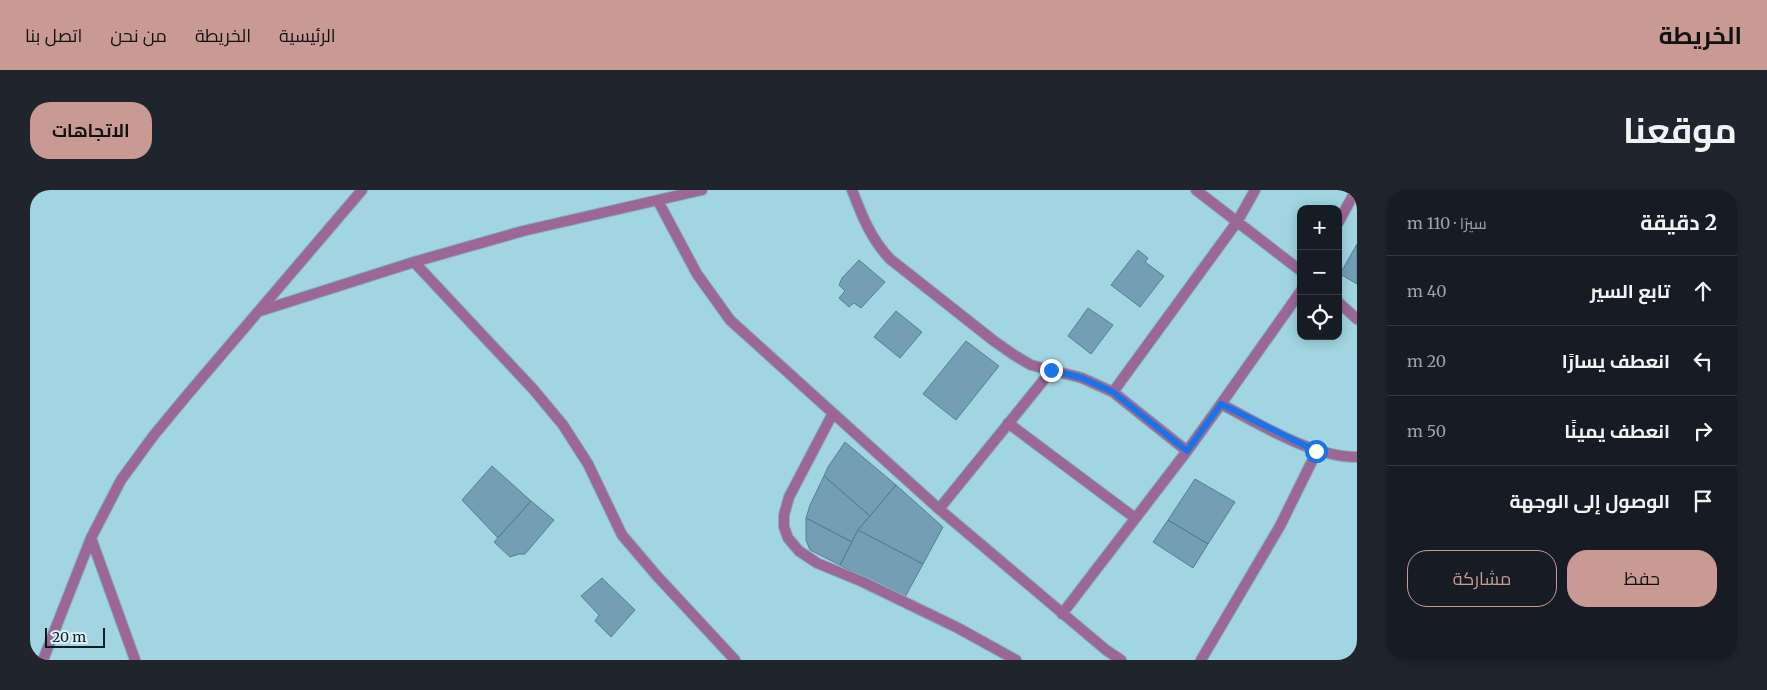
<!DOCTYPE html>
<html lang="ar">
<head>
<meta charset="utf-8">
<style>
	body { margin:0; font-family:Merriweather,Cairo,serif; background:#20242c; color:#f1f3f6; direction:rtl }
	.controls { position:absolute; right:15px; top:15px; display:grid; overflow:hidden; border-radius:10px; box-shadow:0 2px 12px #0003 }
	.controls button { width:45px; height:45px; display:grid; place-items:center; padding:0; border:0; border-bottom:1px solid #363941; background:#171b24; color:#f1f3f6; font:25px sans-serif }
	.scale { position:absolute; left:15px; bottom:12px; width:60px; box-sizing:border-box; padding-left:5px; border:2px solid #071c21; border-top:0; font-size:14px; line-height:18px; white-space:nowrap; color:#071c21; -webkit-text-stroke:4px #d7f1f7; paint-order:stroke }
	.stop { position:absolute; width:15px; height:15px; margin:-11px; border:4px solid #1a73e8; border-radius:50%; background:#fff }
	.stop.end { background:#1a73e8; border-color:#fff; box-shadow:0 1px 5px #0008 }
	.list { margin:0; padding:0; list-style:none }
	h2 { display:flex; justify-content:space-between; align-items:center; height:65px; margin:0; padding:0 20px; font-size:21px }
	h2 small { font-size:16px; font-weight:400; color:#9ea1a6 }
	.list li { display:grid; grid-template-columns:32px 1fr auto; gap:15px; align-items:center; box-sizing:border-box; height:70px; padding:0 20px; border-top:1px solid #363941 }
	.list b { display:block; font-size:19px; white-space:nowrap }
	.list em { font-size:16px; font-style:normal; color:#9ea1a6 }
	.actions { display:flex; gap:10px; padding:15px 20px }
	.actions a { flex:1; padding:11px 0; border:1px solid #c89a93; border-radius:20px; text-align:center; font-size:18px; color:#c89a93 }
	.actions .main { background:#c89a93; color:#111 }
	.icon { flex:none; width:28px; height:28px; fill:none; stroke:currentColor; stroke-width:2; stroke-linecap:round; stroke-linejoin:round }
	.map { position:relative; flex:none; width:1327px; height:470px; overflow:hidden; direction:ltr; border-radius:20px }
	header { display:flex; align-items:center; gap:30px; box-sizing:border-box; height:70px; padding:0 25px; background:#c89a93; color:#111 }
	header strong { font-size:24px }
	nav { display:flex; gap:28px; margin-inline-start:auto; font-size:18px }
	.intro { display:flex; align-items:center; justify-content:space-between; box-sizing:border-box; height:120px; padding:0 30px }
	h1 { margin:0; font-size:35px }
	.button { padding:12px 22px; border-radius:20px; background:#c89a93; color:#111; font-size:18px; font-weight:700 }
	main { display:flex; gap:30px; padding:0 30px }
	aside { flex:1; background:#171b24; border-radius:20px; box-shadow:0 2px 12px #0003 }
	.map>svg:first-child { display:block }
	.building { fill:#739eb4; stroke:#557f95 }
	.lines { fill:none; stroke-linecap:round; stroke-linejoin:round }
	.street-casing { stroke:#81b0bb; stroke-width:12 }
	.street { stroke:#9c6794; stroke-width:10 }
	.route { stroke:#1a73e8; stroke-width:6 }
</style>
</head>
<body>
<header>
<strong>الخريطة</strong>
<nav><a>الرئيسية</a><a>الخريطة</a><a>من نحن</a><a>اتصل بنا</a></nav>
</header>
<div class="intro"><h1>موقعنا</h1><a class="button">الاتجاهات</a></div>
<main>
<aside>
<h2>2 دقيقة<small>سيرًا · 110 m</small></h2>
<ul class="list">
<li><svg class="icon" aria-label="ahead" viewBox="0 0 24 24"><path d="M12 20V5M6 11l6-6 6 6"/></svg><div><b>تابع السير</b></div><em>40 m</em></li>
<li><svg class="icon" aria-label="left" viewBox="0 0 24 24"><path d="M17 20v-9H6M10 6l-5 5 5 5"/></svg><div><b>انعطف يسارًا</b></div><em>20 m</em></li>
<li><svg class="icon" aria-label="right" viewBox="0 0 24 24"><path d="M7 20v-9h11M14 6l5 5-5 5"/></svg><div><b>انعطف يمينًا</b></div><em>50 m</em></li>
<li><svg class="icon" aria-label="arrive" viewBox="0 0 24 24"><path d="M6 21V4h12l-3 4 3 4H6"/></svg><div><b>الوصول إلى الوجهة</b></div></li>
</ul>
<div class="actions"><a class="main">حفظ</a><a>مشاركة</a></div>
</aside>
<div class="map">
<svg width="1327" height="470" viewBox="0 0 1327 470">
	<rect width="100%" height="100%" fill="#a0d5e1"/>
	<path class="building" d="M1327,54v40l-17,-10z
		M1108,60l10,8 -3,4 19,14 -24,31 -29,-22z
		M829,70l26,22 -24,26 -7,-5 -5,4 -10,-9 6,-7 -6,-6 3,-7z
		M1058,118l25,17 -22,29 -23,-18z
		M866,121l26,21 -22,26 -26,-21z
		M936,151l33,25 -43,54 -33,-26z
		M815,252l51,43 -26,31 -46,-40 4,-9z
		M462,276l39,35 -33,37 -36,-38z
		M794,286l46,40 -12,14 -6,12 -46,-24 4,-13z
		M1165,289l40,23 -27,42 -40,-24z
		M866,295l47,42 -20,37 -65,-34z
		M501,311l23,19 -29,34h-6l-9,3 -16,-15z
		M776,328l46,24 -12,23 -30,-15 -4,-10z
		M1138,330l40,24 -15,24 -40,-26z
		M828,340l65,34 -19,35 -64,-34z
		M572,388l33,32 -24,27 -16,-16 4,-6 -18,-19z"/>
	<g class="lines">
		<defs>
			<path id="street" d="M822,0c10,26 19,49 38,69l104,82 20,14 17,10 51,13 31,14 74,59 34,-47c40,21 91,53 136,53
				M1166,0l105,81
				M628,11l39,73 33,46 209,189 167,141 15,10
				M1308,33l18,-33
				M384,72l119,127 30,36 25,39 34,71 35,41 78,84
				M1308,112l19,17
				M230,121l154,-49 109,-31 179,-41
				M1083,202l124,-170 18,-32
				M1191,214l80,-113
				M803,223l-44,84 -5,18v12l4,11 11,13 18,12 46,19 95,46 58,32
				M978,233l127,95
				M909,319l112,-138
				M61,348l44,122
				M1032,424l125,-163
				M13,470l48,-122 30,-58 33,-45 34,-41 174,-204
				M1171,470l79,-134 37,-75"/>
		</defs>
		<use href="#street" class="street-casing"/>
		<use href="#street" class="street"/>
	</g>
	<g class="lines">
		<path class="route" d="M1021,180l31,8 31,14 74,59 34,-47 95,47"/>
	</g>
</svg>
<div class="controls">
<button>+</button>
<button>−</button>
<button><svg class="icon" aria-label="locate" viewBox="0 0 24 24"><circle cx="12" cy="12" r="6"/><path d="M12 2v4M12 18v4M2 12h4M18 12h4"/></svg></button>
</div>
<div class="scale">20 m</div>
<div class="stop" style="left:1286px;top:261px"></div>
<div class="stop end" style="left:1021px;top:180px"></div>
</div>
</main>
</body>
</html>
